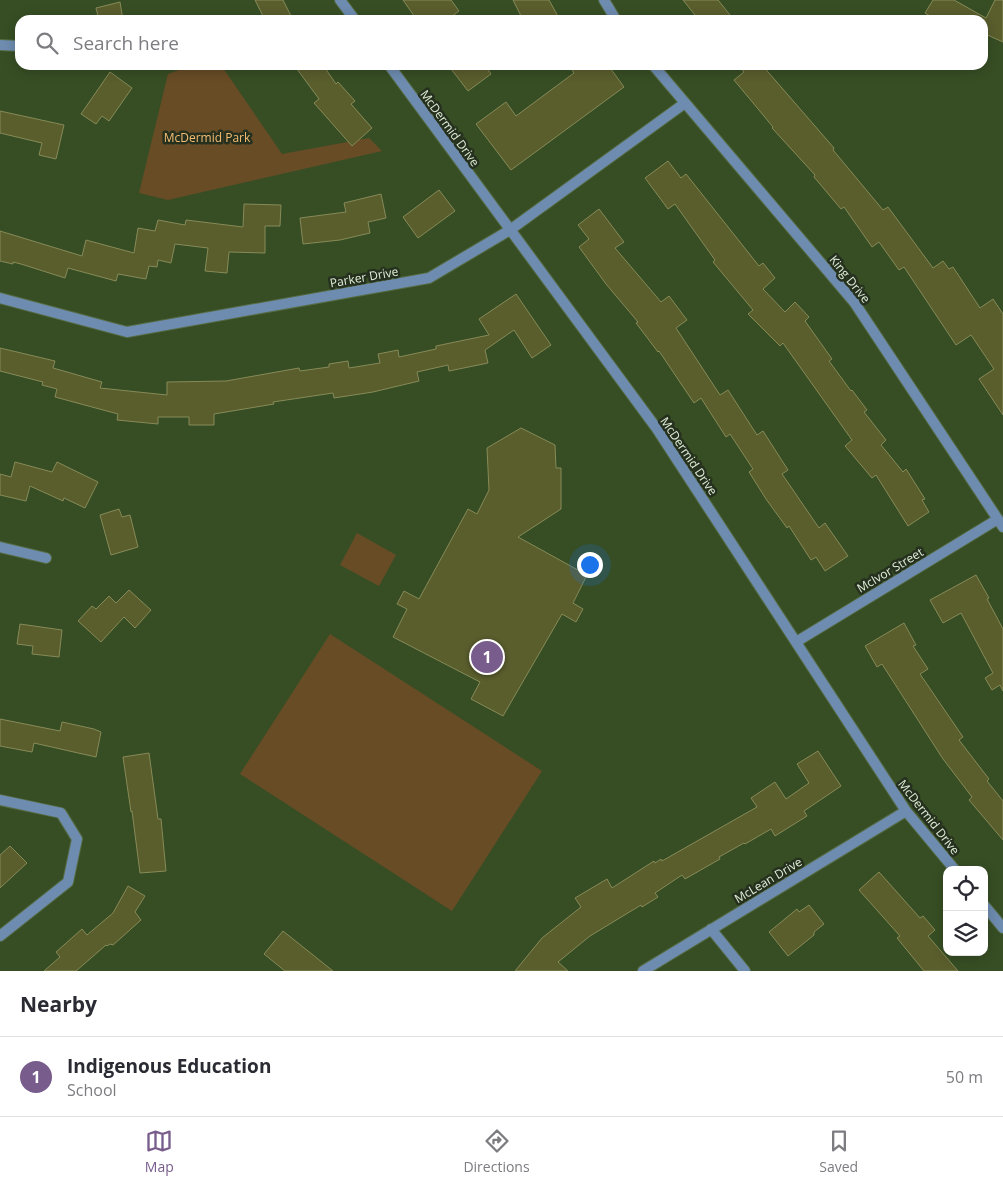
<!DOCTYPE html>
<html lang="en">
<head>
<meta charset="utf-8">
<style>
	body { margin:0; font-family:"Open Sans",sans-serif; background:#f2f2f3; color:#2b2b33 }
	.controls { position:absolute; right:15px; bottom:15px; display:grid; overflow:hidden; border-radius:10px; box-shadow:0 2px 12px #0003 }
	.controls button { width:45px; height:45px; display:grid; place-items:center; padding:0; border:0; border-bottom:1px solid #e1e1e2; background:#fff; color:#2b2b33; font:25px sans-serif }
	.you { position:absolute; left:589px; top:564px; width:18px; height:18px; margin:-12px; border:4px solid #fff; border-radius:50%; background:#1a73e8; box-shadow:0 0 0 8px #1a73e833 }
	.badge { display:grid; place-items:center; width:32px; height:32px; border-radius:50%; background:#785d8c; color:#fff; font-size:16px; font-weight:700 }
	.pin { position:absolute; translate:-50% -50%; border:2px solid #fff; box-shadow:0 1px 5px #0006 }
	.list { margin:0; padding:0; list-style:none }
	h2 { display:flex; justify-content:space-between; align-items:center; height:65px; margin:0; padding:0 20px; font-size:21px }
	h2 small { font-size:16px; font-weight:400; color:#7c7c81 }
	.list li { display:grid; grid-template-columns:32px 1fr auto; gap:15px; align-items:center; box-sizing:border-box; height:80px; padding:0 20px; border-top:1px solid #e1e1e2 }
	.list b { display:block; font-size:19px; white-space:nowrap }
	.list p { margin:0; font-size:16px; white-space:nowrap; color:#7c7c81 }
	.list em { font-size:16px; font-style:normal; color:#7c7c81 }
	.icon { flex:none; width:28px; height:28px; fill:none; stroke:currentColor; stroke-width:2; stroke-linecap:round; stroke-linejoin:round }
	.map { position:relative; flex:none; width:1003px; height:971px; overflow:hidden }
	.search { position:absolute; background:#fff; box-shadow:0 2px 12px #0003; left:15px; right:15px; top:15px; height:55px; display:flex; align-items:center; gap:12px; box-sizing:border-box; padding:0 18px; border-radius:15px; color:#7c7c81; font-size:19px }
	.sheet { height:145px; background:#fff }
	nav { display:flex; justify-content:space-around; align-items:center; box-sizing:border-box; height:70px; border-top:1px solid #e1e1e2; background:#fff; font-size:14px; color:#7c7c81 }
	nav a { display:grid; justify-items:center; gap:2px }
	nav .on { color:#785d8c }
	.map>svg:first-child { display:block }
	.green { fill:#684c26 }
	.building { fill:#5a5e2d; stroke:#868a58 }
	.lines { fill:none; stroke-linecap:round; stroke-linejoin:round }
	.minor-casing { stroke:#556b44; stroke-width:12 }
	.minor { stroke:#6e8cb0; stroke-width:10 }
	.labels { text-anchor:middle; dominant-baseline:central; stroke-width:5; stroke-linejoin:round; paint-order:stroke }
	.street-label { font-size:12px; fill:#e0eed7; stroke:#25301e }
	.park-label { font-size:12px; fill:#f6bd73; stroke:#25301e }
</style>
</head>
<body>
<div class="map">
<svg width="1003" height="971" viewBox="0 0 1003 971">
	<rect width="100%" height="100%" fill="#374e24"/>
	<path class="green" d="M193,65h28l61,89 87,-16 13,13 -214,49 -29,-7 29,-119z
		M357,533l39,22 -17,31 -39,-21z
		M330,634l212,137 -90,140 -212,-137z"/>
	<path class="building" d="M255,0h28l10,20h-28z
		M403,0h48l8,11 -12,9h-30z
		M513,0h36l11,20h-37z
		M683,0h35l16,20h-35z
		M933,0h21l32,18 9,-18h8v42l-20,-9v-8l2,-5h-48l-12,-7z
		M120,2l3,18h-24l-3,-12z
		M294,65h29l13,19 2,-2 17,19 -4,3 21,24 -20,18 -38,-43 5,-4z
		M448,65h37l6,9 -23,17z
		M569,65h39l16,22 -113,83 -35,-46 30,-22 10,14 58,-43z
		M738,65h24l72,83 -1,2 50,60 5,-3 45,61 10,-7 6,8 4,-2 27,41 13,-9 10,15v101l-24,-36 15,-10 -23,-34 -15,10 -52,-78 -5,3 -20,-28 -7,5 -28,-40 -3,2 -27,-32 1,-2 -43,-47 1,-1 -39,-47 10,-8z
		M110,72l22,16 -23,33 -7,-5 -6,8 -15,-10z
		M0,111l64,14 -8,34 -17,-4 3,-12 -42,-10z
		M668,161l13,17 5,-4 73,92 4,-3 12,15 -12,11 22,23 10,-10 14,15 -4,4 27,38 -3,2 22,30 1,-1 15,20 -3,2 22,28 -5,5 22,27 3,-3 19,30 -3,1 7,12 -21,14 -32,-51 -4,3 -27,-32 7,-6 -69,-97 -3,3 -32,-32 5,-4 -40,-48 2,-2 -40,-56 -7,5 -23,-31z
		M439,190l16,21 -37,27 -15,-21z
		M381,194l5,24 -18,4 2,11 -30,7 -37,4 -3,-26 46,-6 -2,-9z
		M244,204l37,1 -1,21h-15v27l-36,-1 -2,21 -22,-2 3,-23 -33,-4 -4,19 -13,-3 -1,7 -8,-1 -3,13 -28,-5 -2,7 -48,-13 -3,10 -44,-14 -8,-2v2l-13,-3v-30l82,25 4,-16 48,13 4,-25 17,3 3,-11 27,5 1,-5 57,7z
		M599,209l25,33 -9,6 46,54 8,-6 18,24 -11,8 44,67 8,-5 29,45 6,-4 25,39 -6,4 37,54 6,-5 23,33 -23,15 -9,-14 -5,3 -22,-34 -2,2 -21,-29 -17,-27 4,-3 -23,-35 -4,3 -25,-39 -7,5 -35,-52 -1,1 -22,-29 2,-1 -32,-38 -27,-37 10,-8 -11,-14z
		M516,294l35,51 -19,13 -18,-28 -29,20 3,13 -39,8 -1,-6 -31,7 2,9 -46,11 -39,6 -1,-5 -60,9 1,2 -60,10v11h-25v-8h-31v7l-41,-4 1,-6 -63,-17 2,-8 -15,-4 1,-3 -43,-11v-23l55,13 -2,7 49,14 -2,6 67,7v-13l59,-1 73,-13 1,3 29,-4v-3l19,-3 1,7 31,-5 -2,-9 20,-4 1,7 37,-8v-3l53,-11 -10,-16z
		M521,428l34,17 1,23h5v41l-43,28 69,38 -14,28 10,6 -7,13 -14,-8 -59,102 -32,-17 9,-17 -87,-45 14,-28 -10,-5 7,-13 15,8 49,-90 9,5 12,-24 -2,-42z
		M15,462l37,10 5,-10 41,20 -13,26 -21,-10 -1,3 -33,-15 -4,15 -26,-6v-21l11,3z
		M119,509l3,8 8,-2 8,32 -27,8 -11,-40z
		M976,575l13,23 -2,1 16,30v62l-3,-6 -8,5 -7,-12 8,-5 -32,-60 -18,10 -13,-23z
		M129,590l22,20 -16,18 -11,-11 -23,25 -23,-21 14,-15 4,3 13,-13 7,7z
		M904,623l12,22 -3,1 15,23 -8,5 43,63 -4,3 30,39 -2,2 16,20v39l-34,-40 3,-3 -29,-38 -61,-95 -5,3 -12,-21z
		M20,624l42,6 -3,27 -27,-3 1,-8 -16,-2z
		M0,719l60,12 2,-9 32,7 7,3 -5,25 -62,-14 -2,9 -32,-6z
		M818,751l23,35 -37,25 3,5 -32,20 -4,-7 -26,15 -1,-1 -25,14 1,2 -35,20 -3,-4 -27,18 3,4 -16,10 -1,-2 -51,31 -32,26 10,9h-53l27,-33 39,-31 -6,-9 32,-19 5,9 42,-27 1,2 6,-4 1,2 95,-54 -6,-9 24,-16 11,17 23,-16 -12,-19z
		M149,753l9,66h3l5,52 -26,2 -8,-62 -1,1 -8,-55z
		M10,846l17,17 -27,25v-33z
		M879,872l41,46 3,-2 12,14 -7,6 30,35h-34l-27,-33 3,-2 -41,-46z
		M128,886l17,10 -10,16 6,8 -28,25 -3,-1 -3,2 -1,-1 -30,26h-32l16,-14 -4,-5 26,-23 5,6 26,-22z
		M809,905l15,19 -10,8v3l-26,21 -19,-24 28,-23 2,3z
		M283,931l50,40h-48l-21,-17z"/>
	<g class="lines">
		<defs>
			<path id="minor" d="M340,0l15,20
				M604,0l12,20
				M0,45l20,1
				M389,65l268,364 249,382 49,59
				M653,65l201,237 149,225
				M0,298l127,34 302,-54 81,-48 175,-127
				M0,547l46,11
				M796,642l202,-123
				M0,800l61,13 16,26 -9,43 -68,54
				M984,905l19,23
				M711,929l34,42
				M643,971l263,-160"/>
		</defs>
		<use href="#minor" class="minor-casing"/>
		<use href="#minor" class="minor"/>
	</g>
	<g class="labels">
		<g class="street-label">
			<text transform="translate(450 128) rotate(54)">McDermid Drive</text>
			<text transform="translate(364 277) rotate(-10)">Parker Drive</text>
			<text transform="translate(850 279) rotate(51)">King Drive</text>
			<text transform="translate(689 456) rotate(56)">McDermid Drive</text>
			<text transform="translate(890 570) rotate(-31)">McIvor Street</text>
			<text transform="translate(929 817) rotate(52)">McDermid Drive</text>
			<text transform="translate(768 880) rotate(-31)">McLean Drive</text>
		</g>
		<g class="park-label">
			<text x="207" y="137">McDermid Park</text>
		</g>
	</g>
</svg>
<div class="controls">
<button><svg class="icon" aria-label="locate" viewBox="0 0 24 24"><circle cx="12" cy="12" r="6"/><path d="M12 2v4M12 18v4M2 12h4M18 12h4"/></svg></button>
<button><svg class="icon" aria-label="layers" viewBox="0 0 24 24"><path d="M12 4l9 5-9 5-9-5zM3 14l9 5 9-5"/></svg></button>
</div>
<div class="you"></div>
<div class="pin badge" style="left:487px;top:657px">1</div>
<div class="search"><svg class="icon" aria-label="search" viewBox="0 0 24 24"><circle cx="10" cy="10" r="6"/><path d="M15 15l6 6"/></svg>Search here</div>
</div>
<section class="sheet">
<h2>Nearby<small></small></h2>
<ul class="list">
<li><span class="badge">1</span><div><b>Indigenous Education</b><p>School</p></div><em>50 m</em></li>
</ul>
</section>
<nav>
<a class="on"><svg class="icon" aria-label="map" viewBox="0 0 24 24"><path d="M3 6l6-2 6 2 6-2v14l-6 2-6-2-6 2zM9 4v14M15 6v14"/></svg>Map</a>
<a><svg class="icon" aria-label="directions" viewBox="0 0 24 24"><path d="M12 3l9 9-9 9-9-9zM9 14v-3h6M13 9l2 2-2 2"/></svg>Directions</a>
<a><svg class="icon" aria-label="saved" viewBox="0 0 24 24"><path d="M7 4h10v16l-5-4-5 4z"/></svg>Saved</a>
</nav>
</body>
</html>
